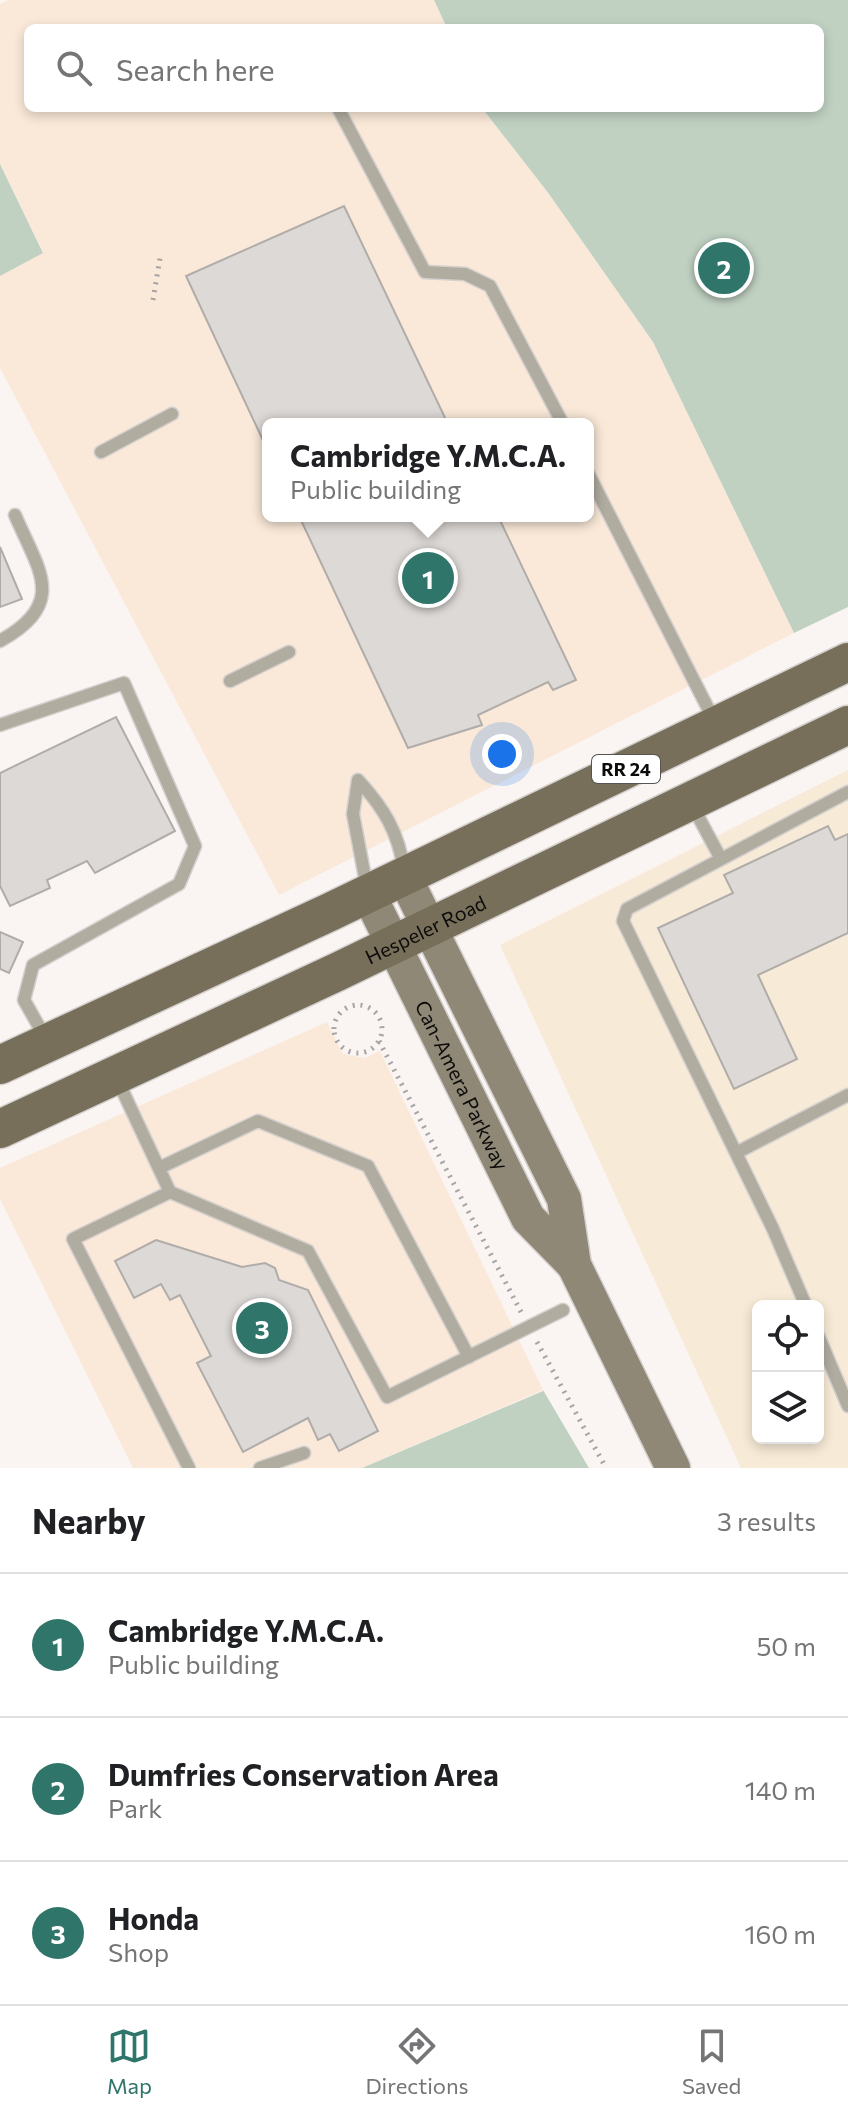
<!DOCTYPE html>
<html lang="en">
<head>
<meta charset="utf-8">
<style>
	body { margin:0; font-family:Commissioner,sans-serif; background:#f6f6f6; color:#202124 }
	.controls { position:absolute; right:24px; bottom:24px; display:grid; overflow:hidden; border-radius:12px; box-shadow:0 4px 12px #0003 }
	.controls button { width:72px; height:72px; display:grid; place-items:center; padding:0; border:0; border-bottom:2px solid #e0e0e0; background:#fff; color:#202124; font:40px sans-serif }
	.you { position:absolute; left:502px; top:754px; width:28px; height:28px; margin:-20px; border:6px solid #fff; border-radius:50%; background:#1a73e8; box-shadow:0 0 0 12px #1a73e833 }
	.badge { display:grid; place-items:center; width:52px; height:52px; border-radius:50%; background:#2f756a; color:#fff; font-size:26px; font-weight:700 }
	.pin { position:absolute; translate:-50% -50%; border:4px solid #fff; box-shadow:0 2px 8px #0006 }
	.popup { position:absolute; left:262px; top:418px; width:332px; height:104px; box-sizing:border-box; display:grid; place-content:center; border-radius:12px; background:#fff; filter:drop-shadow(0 2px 6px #0005); font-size:26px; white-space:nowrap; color:#757577 }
	.popup b { font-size:30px; color:#202124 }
	.popup::after { content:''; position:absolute; left:50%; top:100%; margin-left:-16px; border:16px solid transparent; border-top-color:#fff }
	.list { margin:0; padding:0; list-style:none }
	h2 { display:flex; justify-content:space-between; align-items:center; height:104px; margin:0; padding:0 32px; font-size:34px }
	h2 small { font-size:26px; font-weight:400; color:#757577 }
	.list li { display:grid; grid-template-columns:52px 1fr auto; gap:24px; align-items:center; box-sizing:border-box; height:144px; padding:0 32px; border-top:2px solid #e0e0e0 }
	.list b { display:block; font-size:30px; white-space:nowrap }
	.list p { margin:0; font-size:26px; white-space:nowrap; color:#757577 }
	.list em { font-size:26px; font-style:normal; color:#757577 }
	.icon { flex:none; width:44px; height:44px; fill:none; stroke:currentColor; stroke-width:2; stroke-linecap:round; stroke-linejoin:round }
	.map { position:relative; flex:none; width:848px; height:1468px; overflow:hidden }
	.search { position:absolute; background:#fff; box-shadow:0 4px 12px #0003; left:24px; right:24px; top:24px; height:88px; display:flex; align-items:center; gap:20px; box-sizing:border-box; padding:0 28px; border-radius:12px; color:#757577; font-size:30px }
	.sheet { height:536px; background:#fff }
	nav { display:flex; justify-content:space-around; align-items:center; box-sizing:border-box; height:112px; border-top:2px solid #e0e0e0; background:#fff; font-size:22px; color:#757577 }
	nav a { display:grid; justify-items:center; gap:4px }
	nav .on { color:#2f756a }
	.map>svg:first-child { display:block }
	.commercial { fill:#fae9d8; fill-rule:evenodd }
	.industrial { fill:#f7ebd7; fill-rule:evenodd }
	.green { fill:#c0d1c2 }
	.building { fill:#ddd9d6; stroke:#b0aca9; stroke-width:2 }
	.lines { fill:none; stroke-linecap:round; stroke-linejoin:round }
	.lane-casing { stroke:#d4d0ce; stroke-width:15 }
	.secondary-casing { stroke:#d4d0ce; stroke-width:37 }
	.primary-casing { stroke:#d4d0ce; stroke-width:41 }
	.path { stroke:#a8a4a3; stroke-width:5; stroke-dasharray:2 6; stroke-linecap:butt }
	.lane { stroke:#b1aca0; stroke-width:12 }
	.secondary { stroke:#8f8876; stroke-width:34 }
	.primary { stroke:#776f59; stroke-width:38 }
	.labels { text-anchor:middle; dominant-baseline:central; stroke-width:6; stroke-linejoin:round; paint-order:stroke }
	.shield { fill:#fff; stroke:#565554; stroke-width:2 }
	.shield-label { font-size:18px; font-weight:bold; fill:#0d0c0b }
	.street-label { font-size:20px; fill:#0d0c0b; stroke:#fff }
</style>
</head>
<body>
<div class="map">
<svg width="848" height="1468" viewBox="0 0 848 1468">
	<rect width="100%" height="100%" fill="#faf5f3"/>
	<path class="commercial" d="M8,0h426l13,28h-419v80h454l67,86 104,148 141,291 -515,262 -279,-527v-92l43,-24 -43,-88v-160zM268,424h320v92h-320z
		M327,1022l16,32 22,4 15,-7 163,339 -181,78h-229l-133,-269v-31z"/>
	<path class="industrial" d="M848,770v698h-107l-241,-523zM758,1306h60v132h-60z"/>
	<path class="green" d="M434,0h414v607l-54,26 -141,-291 -104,-148 -67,-86h338v-80h-373z
		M0,164l43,89 -43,23z
		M543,1390l46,78h-227l181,-77z"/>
	<path class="building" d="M344,206l104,218h-180v27l-82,-175z
		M299,516h199l78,164 -23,10 -5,-8 -70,33 4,10 -74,23z
		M0,547l22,52 -22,8z
		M116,717l59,114 -80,42 -8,-12 -40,19 3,8 -40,18 -10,-20v-113z
		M828,826l7,14 13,-6v99l-90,42 39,84 -63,30 -76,-161 75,-35 -9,-18z
		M0,932l23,10 -14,31 -9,-4z
		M156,1240l86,27 23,-4 10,5 4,12 29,10 70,141 -39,20 -9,-17 -12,6 -10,-22 -65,34 -46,-89 14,-7 -31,-61 -10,5 -9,-16 -27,14 -19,-37z"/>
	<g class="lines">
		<defs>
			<path id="lane" d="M338,108l87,164 40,2 25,12 73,138
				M101,452l71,-38
				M588,473l127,249
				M0,641c68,-38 39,-70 15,-126
				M230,681l59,-29
				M0,725l124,-42 71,163 -16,38 -146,81 -9,35 22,39
				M358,780l-5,34 14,74
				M358,780c26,28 41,53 46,91
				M692,805l29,54
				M117,1079l53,113
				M736,1153l112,-58
				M159,1168l99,-47 110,45 101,191
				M806,1306l-33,-77 -150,-308 4,-12 221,-117
				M818,1335l30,71
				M189,1468l-116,-229 97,-47 138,59 79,146 176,-87
				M260,1468l44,-15"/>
			<g id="secondary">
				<path d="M404,876l160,323 10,66 99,203"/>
				<path id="s1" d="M368,893l160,325 46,47"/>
			</g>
			<g id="primary">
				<path d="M0,1065l330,-153 518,-250"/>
				<path id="s2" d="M0,1129l337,-157 511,-247"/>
			</g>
		</defs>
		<use href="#lane" class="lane-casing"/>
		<use href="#secondary" class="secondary-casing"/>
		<use href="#primary" class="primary-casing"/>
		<path class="path" d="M153,300l7,-42
			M334 1029a24 24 0 1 1 48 0a24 24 0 1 1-48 0Z
			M379,1041l142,271
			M537,1342l69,126"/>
		<use href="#lane" class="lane"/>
		<use href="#secondary" class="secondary"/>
		<use href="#primary" class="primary"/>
	</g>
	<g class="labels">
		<rect class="shield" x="592" y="755" width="68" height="28" rx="6"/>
		<g class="shield-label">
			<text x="626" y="769">RR 24</text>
		</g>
		<g class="street-label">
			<text stroke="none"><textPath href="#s2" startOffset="470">Hespeler Road</textPath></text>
			<text stroke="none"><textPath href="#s1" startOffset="214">Can-Amera Parkway</textPath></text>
		</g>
	</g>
</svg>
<div class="controls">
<button><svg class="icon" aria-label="locate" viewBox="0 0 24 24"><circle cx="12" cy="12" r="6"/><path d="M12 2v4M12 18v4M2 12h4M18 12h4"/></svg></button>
<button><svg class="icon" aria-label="layers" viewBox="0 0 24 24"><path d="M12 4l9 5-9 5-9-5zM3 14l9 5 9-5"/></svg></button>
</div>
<div class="you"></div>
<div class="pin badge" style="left:428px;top:578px">1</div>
<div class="popup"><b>Cambridge Y.M.C.A.</b>Public building</div>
<div class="pin badge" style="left:724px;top:268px">2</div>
<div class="pin badge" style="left:262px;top:1328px">3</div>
<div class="search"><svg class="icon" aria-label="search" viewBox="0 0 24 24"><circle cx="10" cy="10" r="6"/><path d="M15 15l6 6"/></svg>Search here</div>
</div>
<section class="sheet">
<h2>Nearby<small>3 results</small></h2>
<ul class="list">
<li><span class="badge">1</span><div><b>Cambridge Y.M.C.A.</b><p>Public building</p></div><em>50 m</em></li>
<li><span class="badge">2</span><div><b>Dumfries Conservation Area</b><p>Park</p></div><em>140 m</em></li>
<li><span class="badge">3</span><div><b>Honda</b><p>Shop</p></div><em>160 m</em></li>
</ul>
</section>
<nav>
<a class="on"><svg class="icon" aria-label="map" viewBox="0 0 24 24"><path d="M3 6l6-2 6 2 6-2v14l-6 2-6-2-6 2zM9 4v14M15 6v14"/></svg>Map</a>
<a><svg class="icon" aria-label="directions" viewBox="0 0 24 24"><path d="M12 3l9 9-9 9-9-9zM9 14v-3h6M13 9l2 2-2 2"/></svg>Directions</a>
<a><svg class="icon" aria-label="saved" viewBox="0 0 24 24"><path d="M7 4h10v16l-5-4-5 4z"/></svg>Saved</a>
</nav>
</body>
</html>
